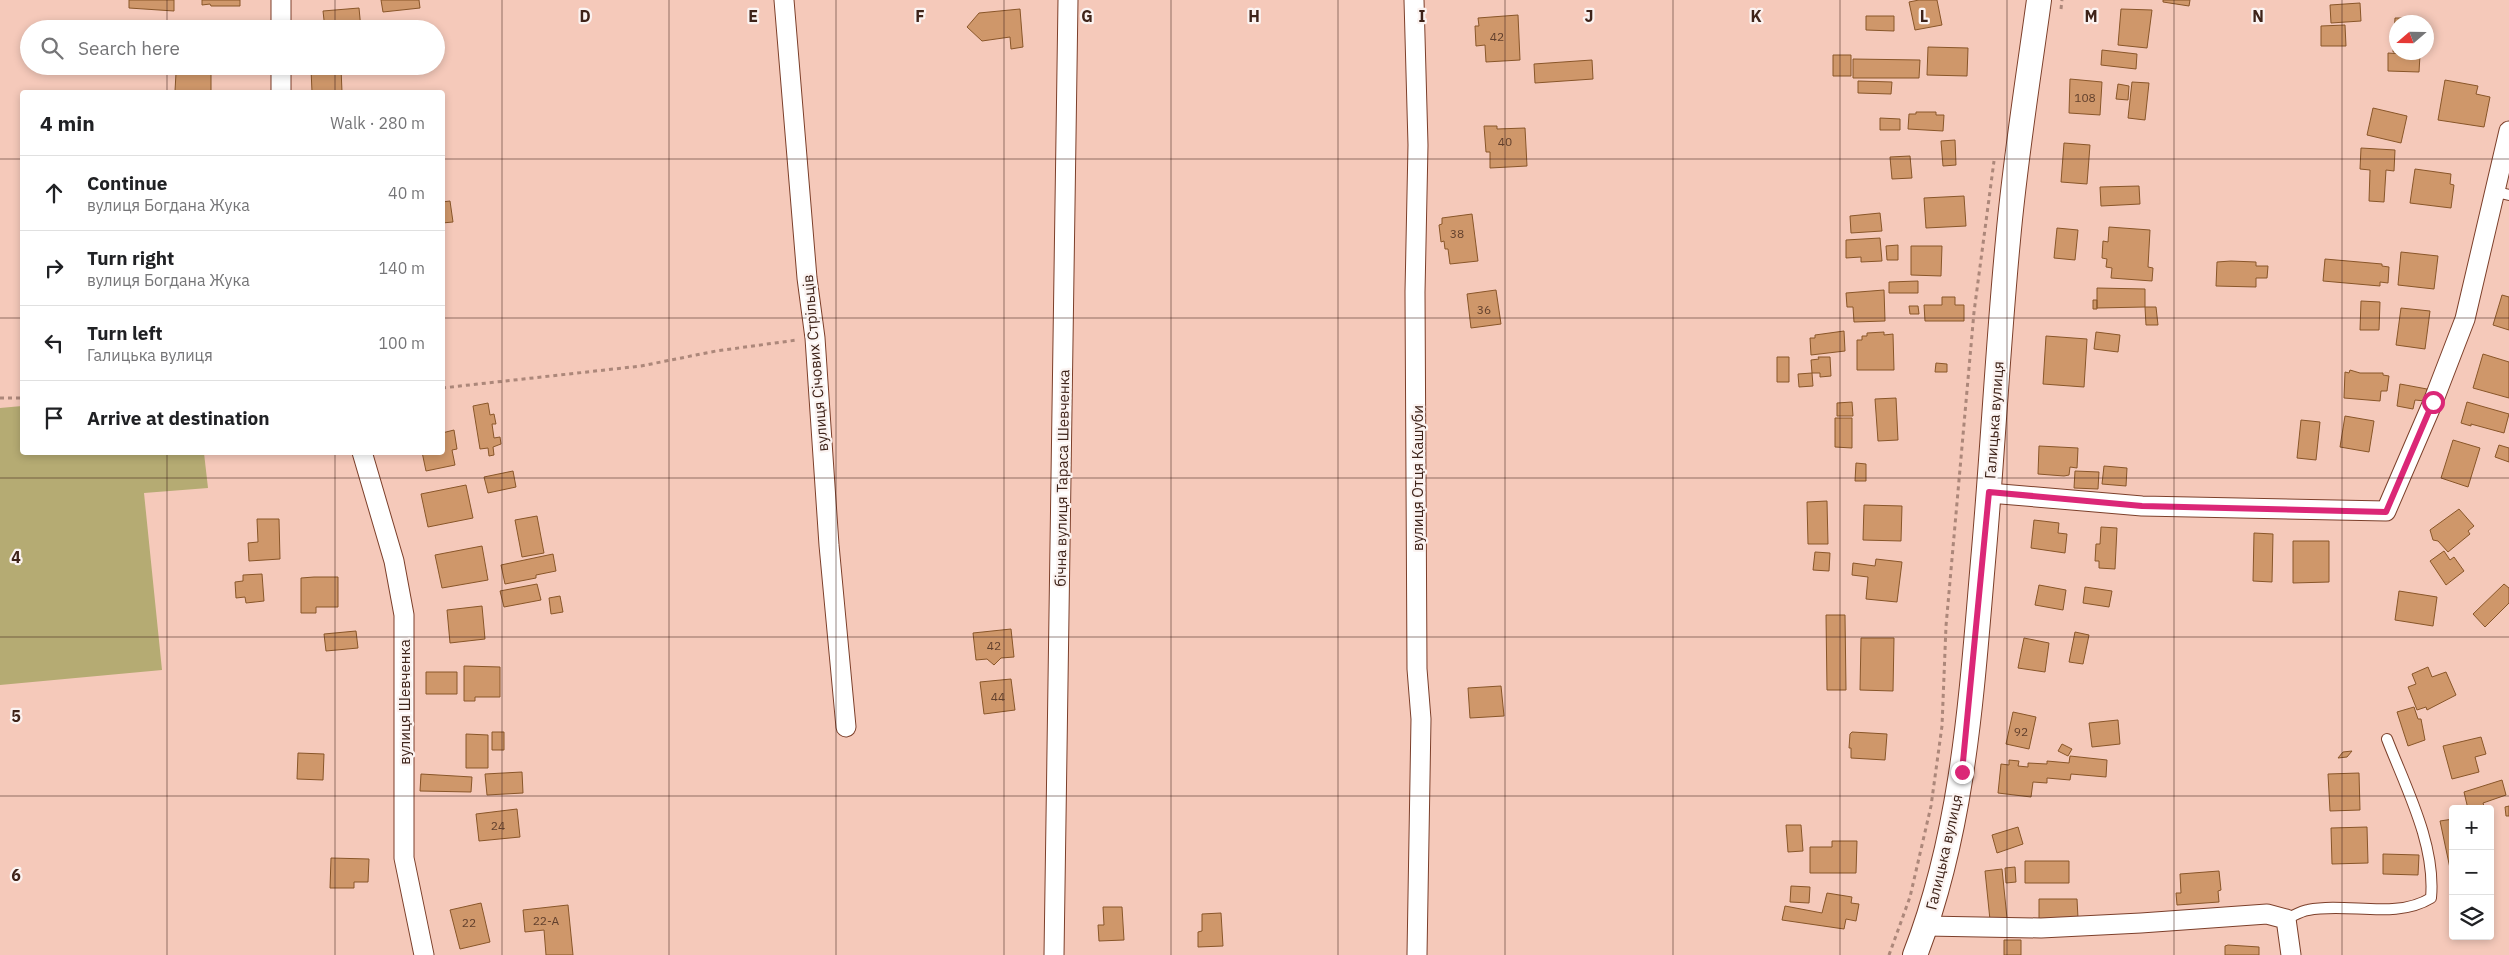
<!DOCTYPE html>
<html lang="en">
<head>
<meta charset="utf-8">
<style>
	body { margin:0; font-family:"IBM Plex Sans",sans-serif; background:#f6f6f6; color:#202124 }
	.controls { position:absolute; right:15px; bottom:15px; display:grid; overflow:hidden; border-radius:5px; box-shadow:0 2px 8px #0003 }
	.controls button { width:45px; height:45px; display:grid; place-items:center; padding:0; border:0; border-bottom:1px solid #e0e0e0; background:#fff; color:#202124; font:25px sans-serif }
	.compass { position:absolute; left:2389px; top:15px; width:45px; height:45px; border-radius:50%; background:#fff; box-shadow:0 2px 8px #0003; rotate:250deg }
	.stop { position:absolute; width:15px; height:15px; margin:-11px; border:4px solid #db2777; border-radius:50%; background:#fff }
	.stop.end { background:#db2777; border-color:#fff; box-shadow:0 1px 5px #0008 }
	.list { margin:0; padding:0; list-style:none }
	h2 { display:flex; justify-content:space-between; align-items:center; height:65px; margin:0; padding:0 20px; font-size:21px }
	h2 small { font-size:16px; font-weight:400; color:#757577 }
	.list li { display:grid; grid-template-columns:32px 1fr auto; gap:15px; align-items:center; box-sizing:border-box; height:75px; padding:0 20px; border-top:1px solid #e0e0e0 }
	.list b { display:block; font-size:19px; white-space:nowrap }
	.list p { margin:0; font-size:16px; white-space:nowrap; color:#757577 }
	.list em { font-size:16px; font-style:normal; color:#757577 }
	.icon { flex:none; width:28px; height:28px; fill:none; stroke:currentColor; stroke-width:2; stroke-linecap:round; stroke-linejoin:round }
	.map { position:relative; flex:none; width:2509px; height:955px; overflow:hidden }
	.search { position:absolute; background:#fff; box-shadow:0 2px 8px #0003; left:20px; top:20px; width:425px; height:55px; display:flex; align-items:center; gap:12px; box-sizing:border-box; padding:0 18px; border-radius:28px; color:#757577; font-size:19px }
	.panel { position:absolute; background:#fff; box-shadow:0 2px 8px #0003; left:20px; top:90px; width:425px; height:365px; border-radius:5px }
	.map>svg:first-child { display:block }
	.green { fill:#b5ab73 }
	.building { fill:#cf976a; stroke:#895629 }
	.lines { fill:none; stroke-linecap:round; stroke-linejoin:round }
	.service-casing { stroke:#7c3f2a; stroke-width:12 }
	.minor-casing { stroke:#7c3f2a; stroke-width:21 }
	.tertiary-casing { stroke:#7c3f2a; stroke-width:26 }
	.path { stroke:#ac877a; stroke-width:3; stroke-dasharray:4 4; stroke-linecap:butt }
	.service { stroke:#fff; stroke-width:10 }
	.minor { stroke:#fff; stroke-width:19 }
	.tertiary { stroke:#fff; stroke-width:24 }
	.route { stroke:#db2777; stroke-width:6 }
	.grid { fill:none; stroke:#3e2319; stroke-width:1; stroke-opacity:0.55 }
	.labels { text-anchor:middle; dominant-baseline:central; stroke-width:4.5; stroke-linejoin:round; paint-order:stroke }
	.number-label { font-size:12px; fill:#62402d }
	.street-label { font-size:15px; fill:#3e2319; stroke:#fbf3f1 }
	.grid-label { font-size:16px; text-anchor:middle; font-weight:bold; fill:#3e2319; stroke:#fbf3f1; stroke-width:4.5; stroke-linejoin:round; paint-order:stroke }
</style>
</head>
<body>
<div class="map">
<svg width="2509" height="955" viewBox="0 0 2509 955">
	<rect width="100%" height="100%" fill="#f5c9ba"/>
	<path class="green" d="M22,406v46l182,1 4,35 -64,5 18,177 -162,15v-277z"/>
	<path class="building" d="M129,0h45v11l-45,-3z
		M202,0h38v6h-29l-1,-2 -8,1z
		M381,0h38l1,8 -37,4z
		M1919,0h18l5,25 -27,5 -6,-28z
		M2163,0h27l-1,6 -26,-4z
		M2360,3l1,18 -30,2 -1,-18z
		M359,8l2,21h-36l-2,-18z
		M1020,9l3,38 -12,2 -1,-12 -28,4 -15,-14 12,-14z
		M2121,9l31,1 -5,38 -29,-3z
		M1518,15l2,45 -34,2 -1,-17 -9,1 -1,-20h4l-1,-8z
		M1866,16h28v15l-28,-1z
		M2395,18h20v4h-19v30h-3z
		M213,22h28v7h-28z
		M2345,25l1,21h-25v-20z
		M1928,47l40,1 -1,28 -40,-1z
		M2102,50l35,4 -1,15 -35,-4z
		M2388,53l32,2 -1,17 -31,-1z
		M1833,55h18v21h-18z
		M1853,59l67,1 -1,18h-66z
		M1592,60l1,19 -58,4 -1,-19z
		M153,66h54v5h4v21l-36,-1 1,-18 -23,1z
		M341,68l1,24h-30l-1,-23z
		M2070,79l32,3 -2,33 -31,-2z
		M2445,80l33,6 -2,8 14,3 -6,30 -46,-7z
		M1858,81l34,1 -1,12 -33,-1z
		M2132,82l17,1 -4,37 -17,-2z
		M2118,84l11,2 -1,14 -12,-1z
		M2373,108l34,8 -6,27 -34,-8z
		M1916,112h20v3h8l-1,16 -35,-2 1,-15h7z
		M1880,118l20,1v11h-20z
		M1484,126h13v3l28,-1 2,38 -37,2v-16h-4z
		M1955,140l1,25 -13,1 -2,-25z
		M2064,143l26,2 -3,39 -26,-2z
		M2361,148l34,2 -1,21 -8,-1 -2,32 -15,-1 1,-31 -10,-1z
		M1910,156l2,22 -20,1 -2,-22z
		M2415,169l36,5 -1,10 4,1 -3,23 -41,-5z
		M2139,186l1,18 -39,2 -1,-19z
		M1964,196l2,30 -40,2 -2,-30z
		M450,201l3,21 -11,1v-21z
		M1880,213l2,18 -31,2 -1,-17z
		M1472,214l6,47 -28,3 -2,-15h-3l-1,-8 -3,1 -2,-17 3,-1v-6z
		M2109,227l41,3 -2,37 5,1 -1,13 -41,-3 1,-10 -6,-1 1,-8 -5,-1 1,-17 5,1z
		M2057,228l21,2 -3,30 -21,-2z
		M1880,238l2,23 -21,1v-5l-15,1v-18z
		M1898,245v15h-11l-1,-14z
		M1911,246h31l-1,30 -30,-1z
		M2401,252l37,4 -4,33 -36,-4z
		M2325,259l57,5v2l7,1 -1,16 -8,-1v4l-57,-5z
		M2231,261l25,1v4h12l-1,12h-11v9l-40,-1 1,-24z
		M1918,281v12h-29v-11z
		M2097,288l48,1v18l-48,1z
		M1496,290l5,34 -30,4 -4,-34z
		M1884,290l1,31 -31,1 -1,-15h-6l-1,-14z
		M2502,295l7,2v33l-16,-5z
		M1942,297h13v8h9v16h-39l-1,-16h18z
		M2093,300h4v9h-4z
		M2361,301l19,1 -1,28h-19z
		M1909,306h9l1,8h-9z
		M2145,307h11l2,18h-12z
		M2401,308l29,3 -5,38 -29,-4z
		M1844,331l1,20 -34,4 -1,-17h5v-3z
		M1884,332v3l9,-1 1,36h-37v-30h5v-4h5v-3z
		M2096,332l24,3 -2,17 -24,-3z
		M2046,336l41,3 -3,48 -41,-3z
		M2483,354l26,8v36l-36,-10z
		M1777,357h12v25h-12z
		M1818,357h12l1,19 -11,1v-4h-8l-1,-13 8,-1z
		M1936,363l11,1v8h-12z
		M2350,370l10,3h23v2l6,1 -2,15h-6l-1,10 -36,-3 1,-26 4,1z
		M1812,373l1,13 -14,1 -1,-13z
		M2400,384l27,5 -2,12 -10,-1 -2,9 -16,-3z
		M1896,398l2,42 -20,1 -3,-42z
		M1852,402l1,14h-16v-13z
		M2467,402l42,12 -5,19 -33,-9v2l-10,-3z
		M488,403l2,12 4,-1 2,10h-4l2,14 6,-1 1,7 -8,3 1,8 -5,1 -1,-8 -8,1 -7,-43z
		M2345,416l29,5 -5,31 -29,-5z
		M1835,418h17v30l-17,-1z
		M2301,420l19,2 -4,38 -19,-2z
		M454,430l3,19 -5,1 3,15 -29,6 -4,-19h20v-19z
		M2453,440l27,8 -12,39 -27,-9z
		M2499,445l10,3v14l-14,-5z
		M2039,446l39,2 -1,20 -7,-1 -1,8 -5,1 -26,-2z
		M1856,463l10,1v17h-11z
		M2104,466l23,2 -1,18 -24,-2z
		M513,471l3,16 -28,6 -4,-16z
		M2075,471l24,1 -1,17 -24,-1z
		M466,485l7,33 -45,9 -7,-33z
		M1827,501l1,43h-20l-1,-42z
		M1864,505l38,1 -1,35 -38,-1z
		M2459,509l15,17 -6,5 2,3 -22,18 -10,-11 -5,-1 -3,-10z
		M537,516l7,37 -22,4 -7,-37z
		M257,519h22l1,40 -31,2 -1,-18 10,-1z
		M2034,520l25,3 -1,10 9,1 -2,19 -34,-5z
		M2101,527l16,1 -2,41 -16,-1v-7h-4l1,-17h4z
		M2254,533l19,1 -1,48 -19,-1z
		M2293,541h36v41l-36,1z
		M482,546l6,34 -46,8 -7,-33z
		M2444,551l6,9 4,-3 10,14 -18,14 -16,-24z
		M1815,552l15,1 -1,18 -16,-1z
		M553,554l3,17 -20,4v3l-31,6 -4,-19z
		M1876,559l26,3 -5,40 -31,-3 2,-22 -16,-2 1,-12 22,3z
		M262,574l2,27 -18,2 -1,-6 -9,1 -1,-16 8,-1v-6z
		M314,577h24v30h-22v6h-15v-35z
		M537,584l4,16 -37,7 -4,-16z
		M2504,584l5,4v15l-24,24 -12,-13z
		M2039,585l27,5 -3,20 -28,-5z
		M2085,587l27,4 -3,16 -26,-4z
		M2399,591l38,6 -4,29 -38,-6z
		M560,596l3,16 -12,2 -2,-16z
		M482,606l3,33 -35,4 -3,-33z
		M1826,615h19l1,75h-19z
		M1011,629l3,28 -13,1 -7,7 -7,-6 -11,1 -3,-27z
		M356,631l2,17 -32,3 -2,-17z
		M2075,632l14,3 -6,29 -14,-2z
		M1861,638h33l-1,53 -33,-1z
		M2024,638l25,5 -4,29 -27,-4z
		M464,666l36,1v30h-25v4h-11z
		M2428,667l4,10 14,-5 10,23 -29,15 -1,-3 -9,3 -9,-23 8,-3 -4,-10z
		M426,672h31v22h-31z
		M1011,679l4,31 -31,4 -4,-32z
		M1501,686l3,30 -34,2 -2,-30z
		M2414,707l4,12h3l4,21 -17,6 -11,-34z
		M2013,712l23,5 -7,32 -23,-5z
		M2118,720l2,24 -28,3 -3,-24z
		M492,732h12v18h-12z
		M1852,732l35,2 -2,26 -34,-2v-10h-2l1,-14z
		M466,734l22,1v33h-22z
		M2481,737l5,17 -11,3 4,15 -27,7 -9,-33z
		M2062,744l10,5 -4,7 -10,-5z
		M2352,751l-5,6 -9,1 5,-6z
		M298,753l26,1 -1,26 -26,-1z
		M2070,756l37,4 -1,17 -35,-3 -1,6 -23,-2v5l-14,-1 -2,15 -33,-4 3,-29 8,1v-5l10,1 -1,5 10,1v-4l19,1v-3l22,2z
		M522,772l1,21 -36,2 -2,-21z
		M2359,773l1,37 -30,1 -2,-37z
		M421,774l51,3 -1,15 -51,-1z
		M2502,780l4,15 -23,8 2,6h-17l-4,-17z
		M2509,806v10h-3l-1,-9z
		M517,809l3,28 -41,4 -3,-27z
		M2453,819v54h-2l-11,-52z
		M1786,825h15l2,26 -15,1z
		M2018,827l5,17 -26,9 -5,-18z
		M2367,827l1,36 -36,1 -1,-36z
		M1832,841h25l-1,32h-46v-26h22z
		M2383,854l36,1 -1,20 -35,-1z
		M331,858l38,1 -1,23h-14v6h-24z
		M2025,861h44v22h-44z
		M2015,867l1,15 -10,1 -1,-15z
		M2002,869l5,49 -17,2 -5,-49z
		M2219,871l2,19 -3,1 1,11 -42,3 -1,-12h5l-1,-19z
		M1791,886l19,1 -1,16 -19,-1z
		M1827,893l25,4 -1,6 8,1 -3,17 -10,-2 -2,10 -62,-9 3,-14 37,7z
		M2039,899h38l1,19 -39,1z
		M481,903l9,39 -30,7 -10,-39z
		M568,905l5,50h-27l-2,-25 -19,2 -2,-22z
		M1103,907h19l2,33 -25,1 -1,-16h6z
		M1221,913l2,33 -25,1v-15l4,-1v-17z
		M2004,940h17v15h-17z
		M2228,945l31,2v8h-34v-9z"/>
	<g class="lines">
		<defs>
			<path id="service" d="M2496,192l13,3
				M2286,919c7,-3 15,-8 22,-9 40,-8 87,10 123,-12 5,-53 -25,-110 -44,-159"/>
			<path id="minor" d="M784,0l23,278 8,60 14,207 17,182
				M1414,0l4,145 -3,147 2,377 4,50 -4,236
				M281,29v-29
				M281,66v26
				M362,452l32,109 10,54v243l20,97
				M1989,493l153,13 244,5 47,-109 32,-83 44,-188
				M1926,926l115,2 100,-5 126,-9 19,5 5,36
				M1054,955l14,-955"/>
			<path id="tertiary" d="M1915,955c50,-129 57,-269 69,-405 9,-103 14,-206 24,-310 7,-80 20,-160 31,-240"/>
		</defs>
		<use href="#service" class="service-casing"/>
		<use href="#minor" class="minor-casing"/>
		<use href="#tertiary" class="tertiary-casing"/>
		<path class="path" d="M2061,9l1,-9
			M442,388l199,-22 75,-15 81,-11
			M0,398h22
			M1889,955l21,-58 21,-91 11,-80 4,-100 28,-314 20,-151"/>
		<use href="#service" class="service"/>
		<use href="#minor" class="minor"/>
		<use href="#tertiary" class="tertiary"/>
	</g>
	<g class="lines">
		<path class="route" d="M1962,772l27,-280 153,14 244,6 47,-110"/>
	</g>
	<path class="grid" d="M167,0v29M335,0v29M502,0v955M669,0v955M836,0v955M1004,0v955M1171,0v955M1338,0v955M1505,0v955M1673,0v955M1840,0v955M2007,0v955M2174,0v955M2342,0v955M167,66v26M335,66v26M0,159h22M442,159h2067M0,318h22M442,318h2067M167,452v503M335,452v503M0,478h2509M0,637h2509M0,796h2509"/>
	<g class="labels">
		<g class="number-label">
			<text x="1497" y="36">42</text>
			<text x="2085" y="97">108</text>
			<text x="1505" y="141">40</text>
			<text x="1457" y="233">38</text>
			<text x="1484" y="309">36</text>
			<text x="994" y="645">42</text>
			<text x="998" y="696">44</text>
			<text x="2021" y="731">92</text>
			<text x="498" y="825">24</text>
			<text x="546" y="920">22-А</text>
			<text x="469" y="922">22</text>
		</g>
		<g class="street-label">
			<text transform="translate(815 363) rotate(-95)">вулиця Січових Стрільців</text>
			<text transform="translate(1994 420) rotate(-86)">Галицька вулиця</text>
			<text transform="translate(1062 478) rotate(-89)">бічна вулиця Тараса Шевченка</text>
			<text transform="translate(1417 478) rotate(-90)">вулиця Отця Кашуби</text>
			<text transform="translate(404 702) rotate(-90)">вулиця Шевченка</text>
			<text transform="translate(1944 852) rotate(-77)">Галицька вулиця</text>
		</g>
	</g>
	<g class="grid-label">
		<text x="585" y="22">D</text>
		<text x="753" y="22">E</text>
		<text x="920" y="22">F</text>
		<text x="1087" y="22">G</text>
		<text x="1254" y="22">H</text>
		<text x="1422" y="22">I</text>
		<text x="1589" y="22">J</text>
		<text x="1756" y="22">K</text>
		<text x="1924" y="22">L</text>
		<text x="2091" y="22">M</text>
		<text x="2258" y="22">N</text>
		<text x="16" y="563">4</text>
		<text x="16" y="722">5</text>
		<text x="16" y="881">6</text>
	</g>
</svg>
<div class="controls">
<button>+</button>
<button>−</button>
<button><svg class="icon" aria-label="layers" viewBox="0 0 24 24"><path d="M12 4l9 5-9 5-9-5zM3 14l9 5 9-5"/></svg></button>
</div>
<svg class="compass" viewBox="-18 -18 36 36"><path d="M0-13l5 13h-10z" fill="#e53935"/><path d="M0 13l5-13h-10z" fill="#757577"/></svg>
<div class="stop" style="left:2433px;top:402px"></div>
<div class="stop end" style="left:1962px;top:772px"></div>
<div class="search"><svg class="icon" aria-label="search" viewBox="0 0 24 24"><circle cx="10" cy="10" r="6"/><path d="M15 15l6 6"/></svg>Search here</div>
<section class="panel">
<h2>4 min<small>Walk · 280 m</small></h2>
<ul class="list">
<li><svg class="icon" aria-label="ahead" viewBox="0 0 24 24"><path d="M12 20V5M6 11l6-6 6 6"/></svg><div><b>Continue</b><p>вулиця Богдана Жука</p></div><em>40 m</em></li>
<li><svg class="icon" aria-label="right" viewBox="0 0 24 24"><path d="M7 20v-9h11M14 6l5 5-5 5"/></svg><div><b>Turn right</b><p>вулиця Богдана Жука</p></div><em>140 m</em></li>
<li><svg class="icon" aria-label="left" viewBox="0 0 24 24"><path d="M17 20v-9H6M10 6l-5 5 5 5"/></svg><div><b>Turn left</b><p>Галицька вулиця</p></div><em>100 m</em></li>
<li><svg class="icon" aria-label="arrive" viewBox="0 0 24 24"><path d="M6 21V4h12l-3 4 3 4H6"/></svg><div><b>Arrive at destination</b></div></li>
</ul>
</section>
</div>
</body>
</html>
